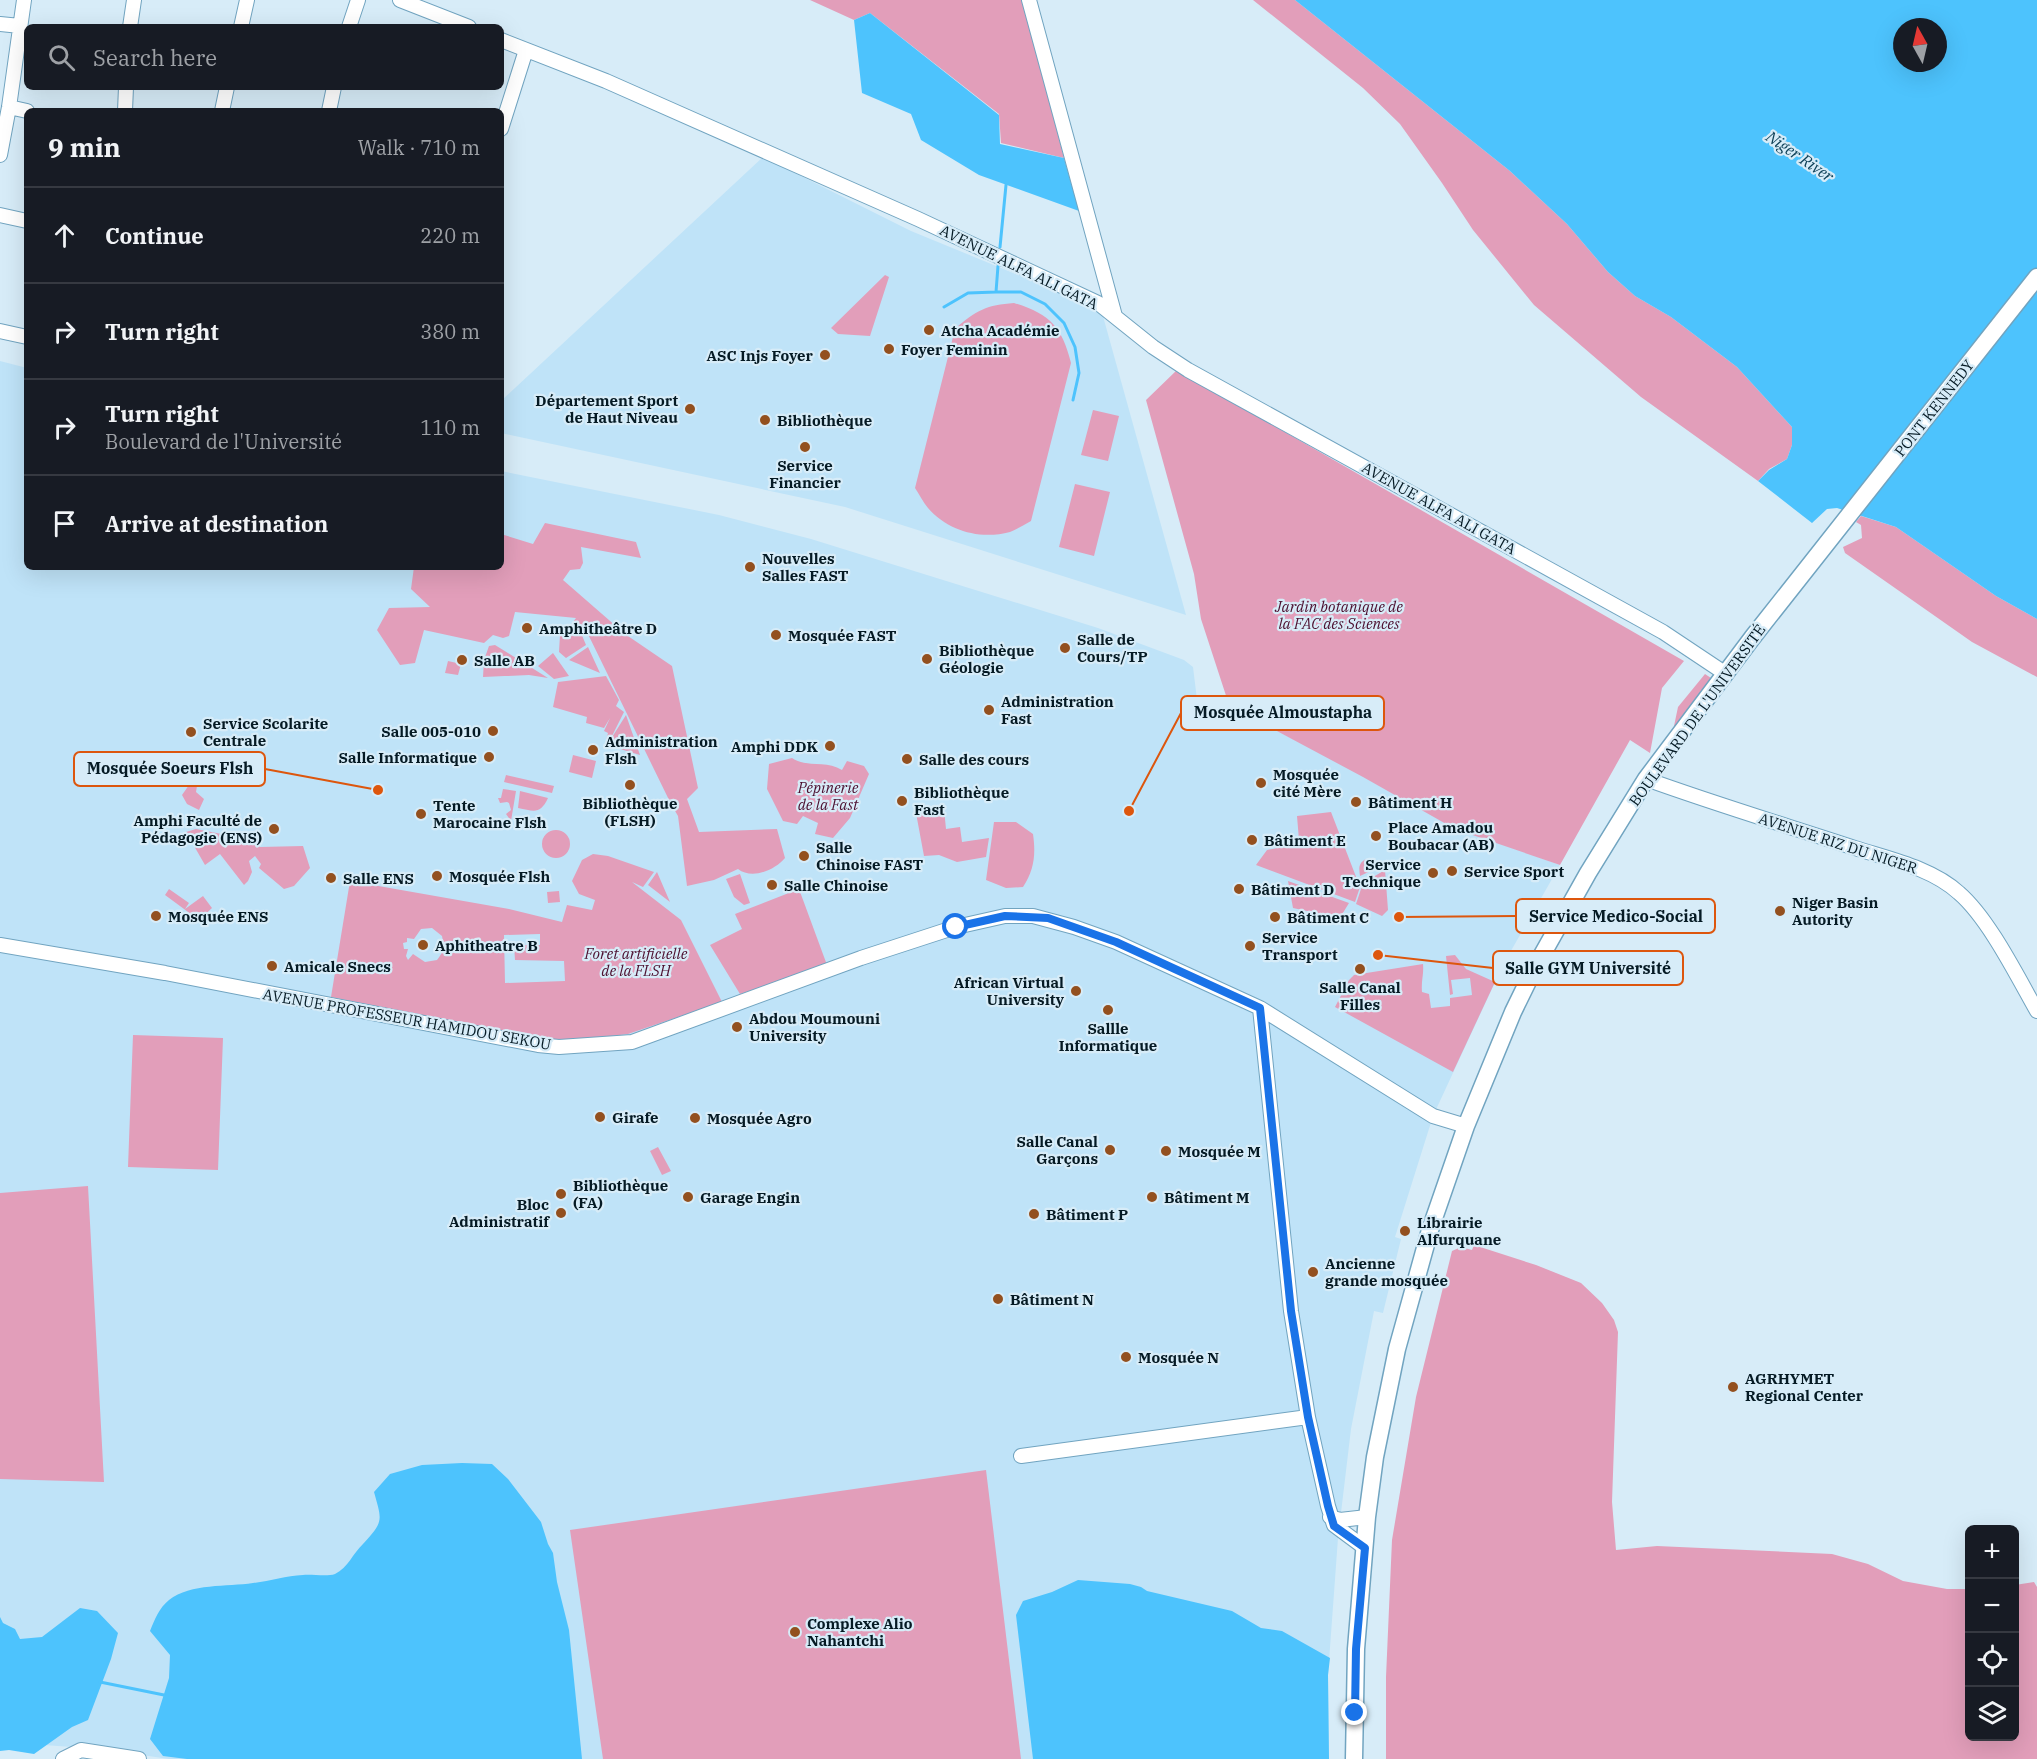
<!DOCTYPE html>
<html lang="en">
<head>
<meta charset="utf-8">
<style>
	body { margin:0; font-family:"IBM Plex Serif",serif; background:#20242c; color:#f1f3f6 }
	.controls { position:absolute; right:18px; bottom:18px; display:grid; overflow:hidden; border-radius:9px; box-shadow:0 6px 24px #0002 }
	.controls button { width:54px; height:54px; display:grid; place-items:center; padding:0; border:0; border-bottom:2px solid #363941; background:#171b24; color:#f1f3f6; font:30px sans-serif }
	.compass { position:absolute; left:1893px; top:18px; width:54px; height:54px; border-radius:50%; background:#171b24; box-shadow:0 6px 24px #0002; rotate:352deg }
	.stop { position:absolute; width:18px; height:18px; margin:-14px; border:4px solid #1a73e8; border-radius:50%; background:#fff }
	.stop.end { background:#1a73e8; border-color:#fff; box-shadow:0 2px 6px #0008 }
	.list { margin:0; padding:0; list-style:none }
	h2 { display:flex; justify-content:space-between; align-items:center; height:78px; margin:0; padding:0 24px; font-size:26px }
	h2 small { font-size:20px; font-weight:400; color:#9ea1a6 }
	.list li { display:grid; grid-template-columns:39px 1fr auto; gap:18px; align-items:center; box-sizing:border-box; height:96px; padding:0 24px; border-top:2px solid #363941 }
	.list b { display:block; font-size:22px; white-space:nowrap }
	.list p { margin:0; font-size:20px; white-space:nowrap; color:#9ea1a6 }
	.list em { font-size:20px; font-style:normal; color:#9ea1a6 }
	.icon { flex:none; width:33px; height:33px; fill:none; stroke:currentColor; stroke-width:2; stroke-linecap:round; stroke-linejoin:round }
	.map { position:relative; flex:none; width:2037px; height:1759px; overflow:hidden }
	.search { position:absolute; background:#171b24; box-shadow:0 6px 24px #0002; left:24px; top:24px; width:480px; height:66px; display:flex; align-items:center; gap:15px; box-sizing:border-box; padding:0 21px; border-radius:9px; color:#9ea1a6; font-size:22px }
	.panel { position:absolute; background:#171b24; box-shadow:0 6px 24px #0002; left:24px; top:108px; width:480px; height:462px; border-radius:9px }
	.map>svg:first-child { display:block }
	.built { fill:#bfe3f8 }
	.green { fill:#e29eba; fill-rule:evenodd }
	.water { fill:#4dc3fd; fill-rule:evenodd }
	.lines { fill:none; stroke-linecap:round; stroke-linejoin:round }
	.stream { stroke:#4dc3fd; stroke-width:3 }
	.minor-casing { stroke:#71a4c0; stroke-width:16 }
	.major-casing { stroke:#71a4c0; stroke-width:19 }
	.minor { stroke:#fff; stroke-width:14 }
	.major { stroke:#fff; stroke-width:16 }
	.route { stroke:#1a73e8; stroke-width:8 }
	.poi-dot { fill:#93501f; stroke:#d7ecf8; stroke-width:2 }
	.labels { text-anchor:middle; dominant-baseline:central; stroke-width:4.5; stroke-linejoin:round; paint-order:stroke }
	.street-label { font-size:15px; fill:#051a24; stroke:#d7ecf8 }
	.poi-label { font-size:15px; font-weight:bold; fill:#051a24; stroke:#d7ecf8; text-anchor:start }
	.park-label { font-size:15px; font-style:italic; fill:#4c0f2f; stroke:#d7ecf8 }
	.water-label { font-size:16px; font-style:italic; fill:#0e4158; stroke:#d7ecf8 }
	.leader { fill:none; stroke:#dd560d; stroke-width:2 }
	.callout-dot { fill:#dd560d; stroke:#d7ecf8; stroke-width:2 }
	.callout { fill:#d7ecf8; stroke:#dd560d; stroke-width:2 }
	.callout-label { font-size:16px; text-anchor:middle; font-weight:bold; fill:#051a24 }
</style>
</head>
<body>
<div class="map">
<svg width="2037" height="1759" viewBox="0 0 2037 1759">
	<rect width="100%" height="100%" fill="#d7ecf8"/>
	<path class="built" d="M763,157l148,74 190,78 85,306 -341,-108 -344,-74v-32z
		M0,361l27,7v199h474v-96l218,44 92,24 287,89 86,32 9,7 6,49 34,1 42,13 216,110 69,25 -56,98 -71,153 -38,121 6,2 -18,74 -9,-2 -23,118 -13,109 -10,137 1,84h-1160l-68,-10 -86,-6 -15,-3z"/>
	<path class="green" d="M810,0h213l41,158 -63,-15 -2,-29 -129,-101 -16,7z
		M1253,0h42l215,171 57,53 41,48 27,24 36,21 66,50 55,60v18l-5,14 -18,10 -11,12 -117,-84 -107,-92 -61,-75 -31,-47 -42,-59 -37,-36z
		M885,275l4,2 -19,59 -32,-2 -7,-6z
		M1014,303c36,11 48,24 57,60l-40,158c-7,4 -14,8 -21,11 -30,8 -62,-1 -82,-24 -5,-6 -9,-14 -13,-20l40,-159c21,-19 32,-24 59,-26z
		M1177,370l507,291 -22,27 -12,65 -20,-13 -70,125 -105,-36 -92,-52 -88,-47 -42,-13 -32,-98 -7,-45 -48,-174z
		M1093,410l26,6 -11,45 -27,-6z
		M1075,484l35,8 -16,64 -35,-9z
		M1861,516l35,11 100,69 41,23v58l-65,-35 -127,-89 -2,-6 19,-9 -1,-13 -5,-3z
		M545,523l91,19 5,16 -60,-11 2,16 -3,6 -10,1 -7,10 62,54 47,32 26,122 -11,11 12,33 78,-3 8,29c-10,12 -33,22 -47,11l-24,11 -27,6 -9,-70 -7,-12 -86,-176 -15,-2 6,-8 -61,-6 -6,24 -6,2 -10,-3 -9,8 -60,-13 -9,33 -15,2 -23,-35 12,-22 41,-1 -19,-18 3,-22h87v-33l32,10z
		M581,633l5,12 -20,13 -7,-6 1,-17z
		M495,645l53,33 -19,-3 -46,2 1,-17 5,-14z
		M588,647l12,26 -31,-13z
		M553,653l16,23 -15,3 -16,-13z
		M448,661l13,3 -3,11 -13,-2z
		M1705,674l9,6 -38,47 -2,-1 4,-19z
		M606,676l13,24 -3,6 8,6 -15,30 17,-27 14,40 -33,-10 -3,3 4,-15 -4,-2 6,-13 -6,10 -18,-5 1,-6 -34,-10 5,-25z
		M573,755l23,6 -4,17 -23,-6z
		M792,758c15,10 34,2 50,12l5,-9 17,5 5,8 -19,44 -17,20 -18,-4 3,-11 -15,-7 -6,8 -14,-3 -16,-32 2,-25z
		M506,775l48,11 -2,7 -48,-11z
		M189,785l8,1 -1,6 8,7 -5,11 -12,-6 -5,-9z
		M503,789l13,2 -5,30 -5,-7 5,-4 -2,-7 -2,-1 -7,1 -2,-5h3z
		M520,791l28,7c-8,17 -14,13 -30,10z
		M944,809l2,20 14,-2 2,15 27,-4 -3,19 -29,5 -18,-7 -15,1 -8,-43z
		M1331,812l29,75 -5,15 -99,-37 11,-15 31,-6 1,-4 -2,-24z
		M994,822h22l17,12c3,21 1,36 -10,53l-17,1 -20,-8z
		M196,829l61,12 3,6 43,-1 7,22 -16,18 -10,3 -25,-21 2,-4 -6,-8 -6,5 3,11 -4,9 -4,4 -24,-31 -15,11 -19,-33z
		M542 844a14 14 0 1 1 28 0a14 14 0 1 1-28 0Z
		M593,854l15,2 46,16 -11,15 -11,-5 49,38 41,82 -94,32 -60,7 -30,-3 -207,-41 19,-116 159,28 53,13 5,-17 25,5 3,-10 -16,-6 -7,-13 10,-21zM432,928l10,8c2,11 2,15 -5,24l-12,2 -12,-8 -5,6 -2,-4 2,-7h-4l-1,-6 4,-1v-4l7,1 7,-10zM540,934v11h-26l1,15 49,1 1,20 -60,2 -1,-48z
		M1366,859l16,4 -3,4 -19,9c-1,-7 -2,-13 6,-17z
		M1385,870l3,40 -6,6 -26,-12 7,-21z
		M657,872l13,30 -22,-17z
		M740,874l10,29 -6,2 -10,-8 -8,-18z
		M1288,881l61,22 -11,18 -17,-7 -28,-6z
		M169,889l20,14 -4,6 18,-13 9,12 -13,12 -34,-25z
		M799,889l28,76 -87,29 -30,-49 32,-16 -7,-15z
		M559,891l1,11 -12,1 -1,-11z
		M1455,955l11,14 29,13 -42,90 -118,-65 14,-27 5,-5 69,-11c1,11 -2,16 -1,28l7,2 2,14 19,-2v-8l22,-3 -2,-17 -19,2 2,14 -3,1 -4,-39z
		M133,1035l90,3 -5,132 -90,-3z
		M658,1147l13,24 -9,4 -12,-24z
		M88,1186l16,296 -104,-3v-286z
		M1474,1245l62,20 45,18 21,20 12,17 4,12 -6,170 4,48 41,-4 175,8 36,10 35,17 44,8h22l1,147h44l1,-151 19,-3 3,5v172h-651v-82l6,-137 24,-143 36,-146 9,-4 11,3z
		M986,1470l35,289h-418l-33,-229z"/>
	<path class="water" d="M1295,0h742v619l-41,-23 -100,-69 -59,-19 -10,1 -15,14 -54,-42 11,-11 18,-11 5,-14v-18l-55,-60 -66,-50 -36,-21 -27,-24 -41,-48 -57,-53zM1902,27h36v36h-36z
		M870,13l129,102 1,29 64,14 15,53 -100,-36 -58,-35 -10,-26 -49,-21 -8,-73z
		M462,1463l30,1 16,15 33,43 7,22 5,9 4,29 12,48 13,129h-395l-24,-3 -13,-17 19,-61 1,-23 -20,-24c5,-12 9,-23 19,-31 22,-17 58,-13 84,-17 17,-2 33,-7 50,-8 9,-1 24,2 32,-1 13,-6 18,-21 28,-30 21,-23 19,-23 11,-52l16,-18 32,-9z
		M1078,1580l52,4 11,3 6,4 85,20 29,17 21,3 48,27 -2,17 1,84h-296l-17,-144 7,-14 29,-9z
		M80,1608l17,3 21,22 -7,26 -23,61 -16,7 -38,27 -25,-4 -9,1v-134l3,6 12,6 5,10 22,-2z"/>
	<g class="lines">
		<path class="stream" d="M1000,247l6,-62
			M996,292l2,-26
			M944,307l24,-14 28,-1h25l24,12 19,19 11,24 4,26 -6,27
			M100,1682l64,13"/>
		<defs>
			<path id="minor" d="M400,0l69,27
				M1029,0l86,316
				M0,24l20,2
				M130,27l4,-27
				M241,27l6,-27
				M349,27l9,-27
				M501,40l105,41 312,138 180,84 55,44 35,23 475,262 63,42
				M9,107l18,4
				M125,111l1,-24
				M222,111l5,-24
				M329,111l5,-24
				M501,129l25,-79
				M0,155l9,-48 15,-107
				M0,215l27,6
				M0,331l27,6
				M1646,779c69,25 139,46 209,69 34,11 77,20 104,45 30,26 58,83 78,118
				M0,945l165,28 373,72 21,2 73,-5 229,-84 95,-31 49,-11h28l41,11 42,15 144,66 173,108 33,10
				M1260,1008l31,303 17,106 20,89 6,19 31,23
				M1021,1456l287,-39
				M1330,1517l10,3 27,-3
				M63,1759l18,-9 58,9"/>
			<path id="major" d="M1354,1759l2,-110 11,-132 8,-60 22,-108 33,-119 36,-104 47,-114 20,-41 55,-98 58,-94 106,-141 285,-361"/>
		</defs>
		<use href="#minor" class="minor-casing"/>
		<use href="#major" class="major-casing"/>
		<use href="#minor" class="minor"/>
		<use href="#major" class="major"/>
	</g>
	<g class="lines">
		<path class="route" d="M956,927l49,-11 43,2 68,24 144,66 31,303 17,106 20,89 6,20 31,22 -9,101 -1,64"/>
	</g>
	<g class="poi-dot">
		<circle cx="929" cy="330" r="6"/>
		<circle cx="889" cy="349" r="6"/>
		<circle cx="825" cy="355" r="6"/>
		<circle cx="690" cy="409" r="6"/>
		<circle cx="765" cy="420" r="6"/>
		<circle cx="805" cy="447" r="6"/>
		<circle cx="750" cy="567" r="6"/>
		<circle cx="527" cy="628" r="6"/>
		<circle cx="776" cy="635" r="6"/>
		<circle cx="1065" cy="648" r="6"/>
		<circle cx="927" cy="659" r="6"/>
		<circle cx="462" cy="660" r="6"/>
		<circle cx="989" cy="710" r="6"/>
		<circle cx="493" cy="731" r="6"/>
		<circle cx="191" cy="732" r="6"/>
		<circle cx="830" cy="746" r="6"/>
		<circle cx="593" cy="750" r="6"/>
		<circle cx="489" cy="757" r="6"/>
		<circle cx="907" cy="759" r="6"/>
		<circle cx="1261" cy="783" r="6"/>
		<circle cx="630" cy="785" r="6"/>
		<circle cx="902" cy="801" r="6"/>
		<circle cx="1356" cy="802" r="6"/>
		<circle cx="421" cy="814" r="6"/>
		<circle cx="274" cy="829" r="6"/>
		<circle cx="1376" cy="836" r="6"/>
		<circle cx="1252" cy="840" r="6"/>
		<circle cx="804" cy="856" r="6"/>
		<circle cx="1452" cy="871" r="6"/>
		<circle cx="1433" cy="873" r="6"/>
		<circle cx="437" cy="876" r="6"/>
		<circle cx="331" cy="878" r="6"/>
		<circle cx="772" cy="885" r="6"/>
		<circle cx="1239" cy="889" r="6"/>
		<circle cx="1780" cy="911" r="6"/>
		<circle cx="156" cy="916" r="6"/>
		<circle cx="1275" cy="917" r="6"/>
		<circle cx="423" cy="945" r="6"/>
		<circle cx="1250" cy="946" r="6"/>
		<circle cx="272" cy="966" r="6"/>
		<circle cx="1360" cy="969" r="6"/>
		<circle cx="1076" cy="991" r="6"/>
		<circle cx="1108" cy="1010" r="6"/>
		<circle cx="737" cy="1027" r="6"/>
		<circle cx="600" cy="1117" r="6"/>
		<circle cx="695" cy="1118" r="6"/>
		<circle cx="1110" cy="1150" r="6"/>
		<circle cx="1166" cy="1151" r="6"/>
		<circle cx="561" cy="1194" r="6"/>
		<circle cx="688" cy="1197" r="6"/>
		<circle cx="1152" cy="1197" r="6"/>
		<circle cx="561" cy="1213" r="6"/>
		<circle cx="1034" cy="1214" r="6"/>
		<circle cx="1405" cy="1231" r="6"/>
		<circle cx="1313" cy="1272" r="6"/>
		<circle cx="998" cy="1299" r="6"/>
		<circle cx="1126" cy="1357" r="6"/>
		<circle cx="1733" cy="1387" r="6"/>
		<circle cx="795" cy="1632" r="6"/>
	</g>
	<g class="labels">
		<g class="street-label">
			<text transform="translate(1019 267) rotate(26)">AVENUE ALFA ALI GATA</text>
			<text transform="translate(1934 408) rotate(-52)">PONT KENNEDY</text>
			<text transform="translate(1439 508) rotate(29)">AVENUE ALFA ALI GATA</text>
			<text transform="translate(1697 715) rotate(-54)">BOULEVARD DE L'UNIVERSITÉ</text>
			<text transform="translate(1838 843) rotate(18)">AVENUE RIZ DU NIGER</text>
			<text transform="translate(407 1019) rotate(10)">AVENUE PROFESSEUR HAMIDOU SEKOU</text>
		</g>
		<g class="poi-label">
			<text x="941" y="330">Atcha Académie</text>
			<text x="901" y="349">Foyer Feminin</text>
			<text x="813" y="355" text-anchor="end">ASC Injs Foyer</text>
			<text x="678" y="400" text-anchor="end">Département Sport<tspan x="678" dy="17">de Haut Niveau</tspan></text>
			<text x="777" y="420">Bibliothèque</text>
			<text x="805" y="465" text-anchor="middle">Service<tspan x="805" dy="17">Financier</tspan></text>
			<text x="762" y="558">Nouvelles<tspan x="762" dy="17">Salles FAST</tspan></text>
			<text x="539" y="628">Amphitheâtre D</text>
			<text x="788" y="635">Mosquée FAST</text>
			<text x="1077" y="639">Salle de<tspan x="1077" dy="17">Cours/TP</tspan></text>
			<text x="939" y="650">Bibliothèque<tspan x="939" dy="17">Géologie</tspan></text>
			<text x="474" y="660">Salle AB</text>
			<text x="1001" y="701">Administration<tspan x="1001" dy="17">Fast</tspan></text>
			<text x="203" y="723">Service Scolarite<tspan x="203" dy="17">Centrale</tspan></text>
			<text x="481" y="731" text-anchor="end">Salle 005-010</text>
			<text x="605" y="741">Administration<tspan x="605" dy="17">Flsh</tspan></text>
			<text x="818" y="746" text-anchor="end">Amphi DDK</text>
			<text x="477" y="757" text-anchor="end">Salle Informatique</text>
			<text x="919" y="759">Salle des cours</text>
			<text x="1273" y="774">Mosquée<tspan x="1273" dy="17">cité Mère</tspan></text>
			<text x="914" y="792">Bibliothèque<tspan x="914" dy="17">Fast</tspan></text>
			<text x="1368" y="802">Bâtiment H</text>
			<text x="630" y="803" text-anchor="middle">Bibliothèque<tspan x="630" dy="17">(FLSH)</tspan></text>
			<text x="433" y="805">Tente<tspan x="433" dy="17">Marocaine Flsh</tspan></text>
			<text x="262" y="820" text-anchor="end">Amphi Faculté de<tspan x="262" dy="17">Pédagogie (ENS)</tspan></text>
			<text x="1388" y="827">Place Amadou<tspan x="1388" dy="17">Boubacar (AB)</tspan></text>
			<text x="1264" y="840">Bâtiment E</text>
			<text x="816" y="847">Salle<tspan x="816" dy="17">Chinoise FAST</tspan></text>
			<text x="1421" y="864" text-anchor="end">Service<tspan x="1421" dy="17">Technique</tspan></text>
			<text x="1464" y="871">Service Sport</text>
			<text x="449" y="876">Mosquée Flsh</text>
			<text x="343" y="878">Salle ENS</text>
			<text x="784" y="885">Salle Chinoise</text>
			<text x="1251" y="889">Bâtiment D</text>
			<text x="1792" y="902">Niger Basin<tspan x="1792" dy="17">Autority</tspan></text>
			<text x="168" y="916">Mosquée ENS</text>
			<text x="1287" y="917">Bâtiment C</text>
			<text x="1262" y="937">Service<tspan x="1262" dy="17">Transport</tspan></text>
			<text x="435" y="945">Aphitheatre B</text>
			<text x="284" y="966">Amicale Snecs</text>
			<text x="1064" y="982" text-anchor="end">African Virtual<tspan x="1064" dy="17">University</tspan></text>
			<text x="1360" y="987" text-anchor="middle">Salle Canal<tspan x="1360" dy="17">Filles</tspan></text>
			<text x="749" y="1018">Abdou Moumouni<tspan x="749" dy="17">University</tspan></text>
			<text x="1108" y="1028" text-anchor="middle">Sallle<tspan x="1108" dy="17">Informatique</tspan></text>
			<text x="612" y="1117">Girafe</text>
			<text x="707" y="1118">Mosquée Agro</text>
			<text x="1098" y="1141" text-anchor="end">Salle Canal<tspan x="1098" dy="17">Garçons</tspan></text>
			<text x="1178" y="1151">Mosquée M</text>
			<text x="573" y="1185">Bibliothèque<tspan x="573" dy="17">(FA)</tspan></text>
			<text x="700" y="1197">Garage Engin</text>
			<text x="1164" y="1197">Bâtiment M</text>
			<text x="549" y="1204" text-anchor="end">Bloc<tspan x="549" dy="17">Administratif</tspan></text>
			<text x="1046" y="1214">Bâtiment P</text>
			<text x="1417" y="1222">Librairie<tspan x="1417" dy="17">Alfurquane</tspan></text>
			<text x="1325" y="1263">Ancienne<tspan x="1325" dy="17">grande mosquée</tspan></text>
			<text x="1010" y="1299">Bâtiment N</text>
			<text x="1138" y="1357">Mosquée N</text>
			<text x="1745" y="1378">AGRHYMET<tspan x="1745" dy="17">Regional Center</tspan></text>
			<text x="807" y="1623">Complexe Alio<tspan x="807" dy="17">Nahantchi</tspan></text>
		</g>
		<g class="park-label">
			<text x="1339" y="606">Jardin botanique de<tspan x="1339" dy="17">la FAC des Sciences</tspan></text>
			<text x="828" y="787">Pépinerie<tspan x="828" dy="17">de la Fast</tspan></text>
			<text x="636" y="953">Foret artificielle<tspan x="636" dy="17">de la FLSH</tspan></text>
		</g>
		<g class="water-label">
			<text transform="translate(1800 156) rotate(34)">Niger River</text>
		</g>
	</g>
	<path class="leader" d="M1129 811L1181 713M378 790L265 769M1399 917L1516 916M1378 955L1493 968"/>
	<g class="callout-dot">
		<circle cx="1129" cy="811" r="6"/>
		<circle cx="378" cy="790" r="6"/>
		<circle cx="1399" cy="917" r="6"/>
		<circle cx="1378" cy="955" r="6"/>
	</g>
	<g class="callout">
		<rect x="1181" y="696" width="203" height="34" rx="6"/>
		<rect x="74" y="752" width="191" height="34" rx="6"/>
		<rect x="1516" y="899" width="199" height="34" rx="6"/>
		<rect x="1493" y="951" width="190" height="34" rx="6"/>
	</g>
	<g class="callout-label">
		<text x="1283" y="718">Mosquée Almoustapha</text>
		<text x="170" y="774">Mosquée Soeurs Flsh</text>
		<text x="1616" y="922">Service Medico-Social</text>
		<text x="1588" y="974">Salle GYM Université</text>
	</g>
</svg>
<div class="controls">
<button>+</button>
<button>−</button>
<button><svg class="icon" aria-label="locate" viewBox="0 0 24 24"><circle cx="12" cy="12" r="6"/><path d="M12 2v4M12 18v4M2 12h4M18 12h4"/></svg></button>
<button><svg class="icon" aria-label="layers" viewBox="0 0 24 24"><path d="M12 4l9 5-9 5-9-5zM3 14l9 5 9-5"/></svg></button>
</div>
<svg class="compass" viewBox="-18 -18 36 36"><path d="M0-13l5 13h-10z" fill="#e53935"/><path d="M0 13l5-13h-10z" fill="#9ea1a6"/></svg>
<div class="stop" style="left:956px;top:927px"></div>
<div class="stop end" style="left:1355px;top:1713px"></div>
<div class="search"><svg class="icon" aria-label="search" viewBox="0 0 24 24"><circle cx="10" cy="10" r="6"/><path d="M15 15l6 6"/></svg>Search here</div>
<section class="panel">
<h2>9 min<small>Walk · 710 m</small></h2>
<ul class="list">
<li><svg class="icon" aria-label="ahead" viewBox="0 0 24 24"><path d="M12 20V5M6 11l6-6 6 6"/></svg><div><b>Continue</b></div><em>220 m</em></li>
<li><svg class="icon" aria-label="right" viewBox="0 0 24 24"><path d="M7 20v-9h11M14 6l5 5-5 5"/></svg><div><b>Turn right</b></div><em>380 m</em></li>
<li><svg class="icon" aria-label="right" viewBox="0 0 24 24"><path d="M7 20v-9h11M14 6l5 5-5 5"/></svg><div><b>Turn right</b><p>Boulevard de l'Université</p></div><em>110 m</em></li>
<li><svg class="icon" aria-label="arrive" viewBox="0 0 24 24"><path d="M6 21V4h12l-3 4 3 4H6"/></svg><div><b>Arrive at destination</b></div></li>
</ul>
</section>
</div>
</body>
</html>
